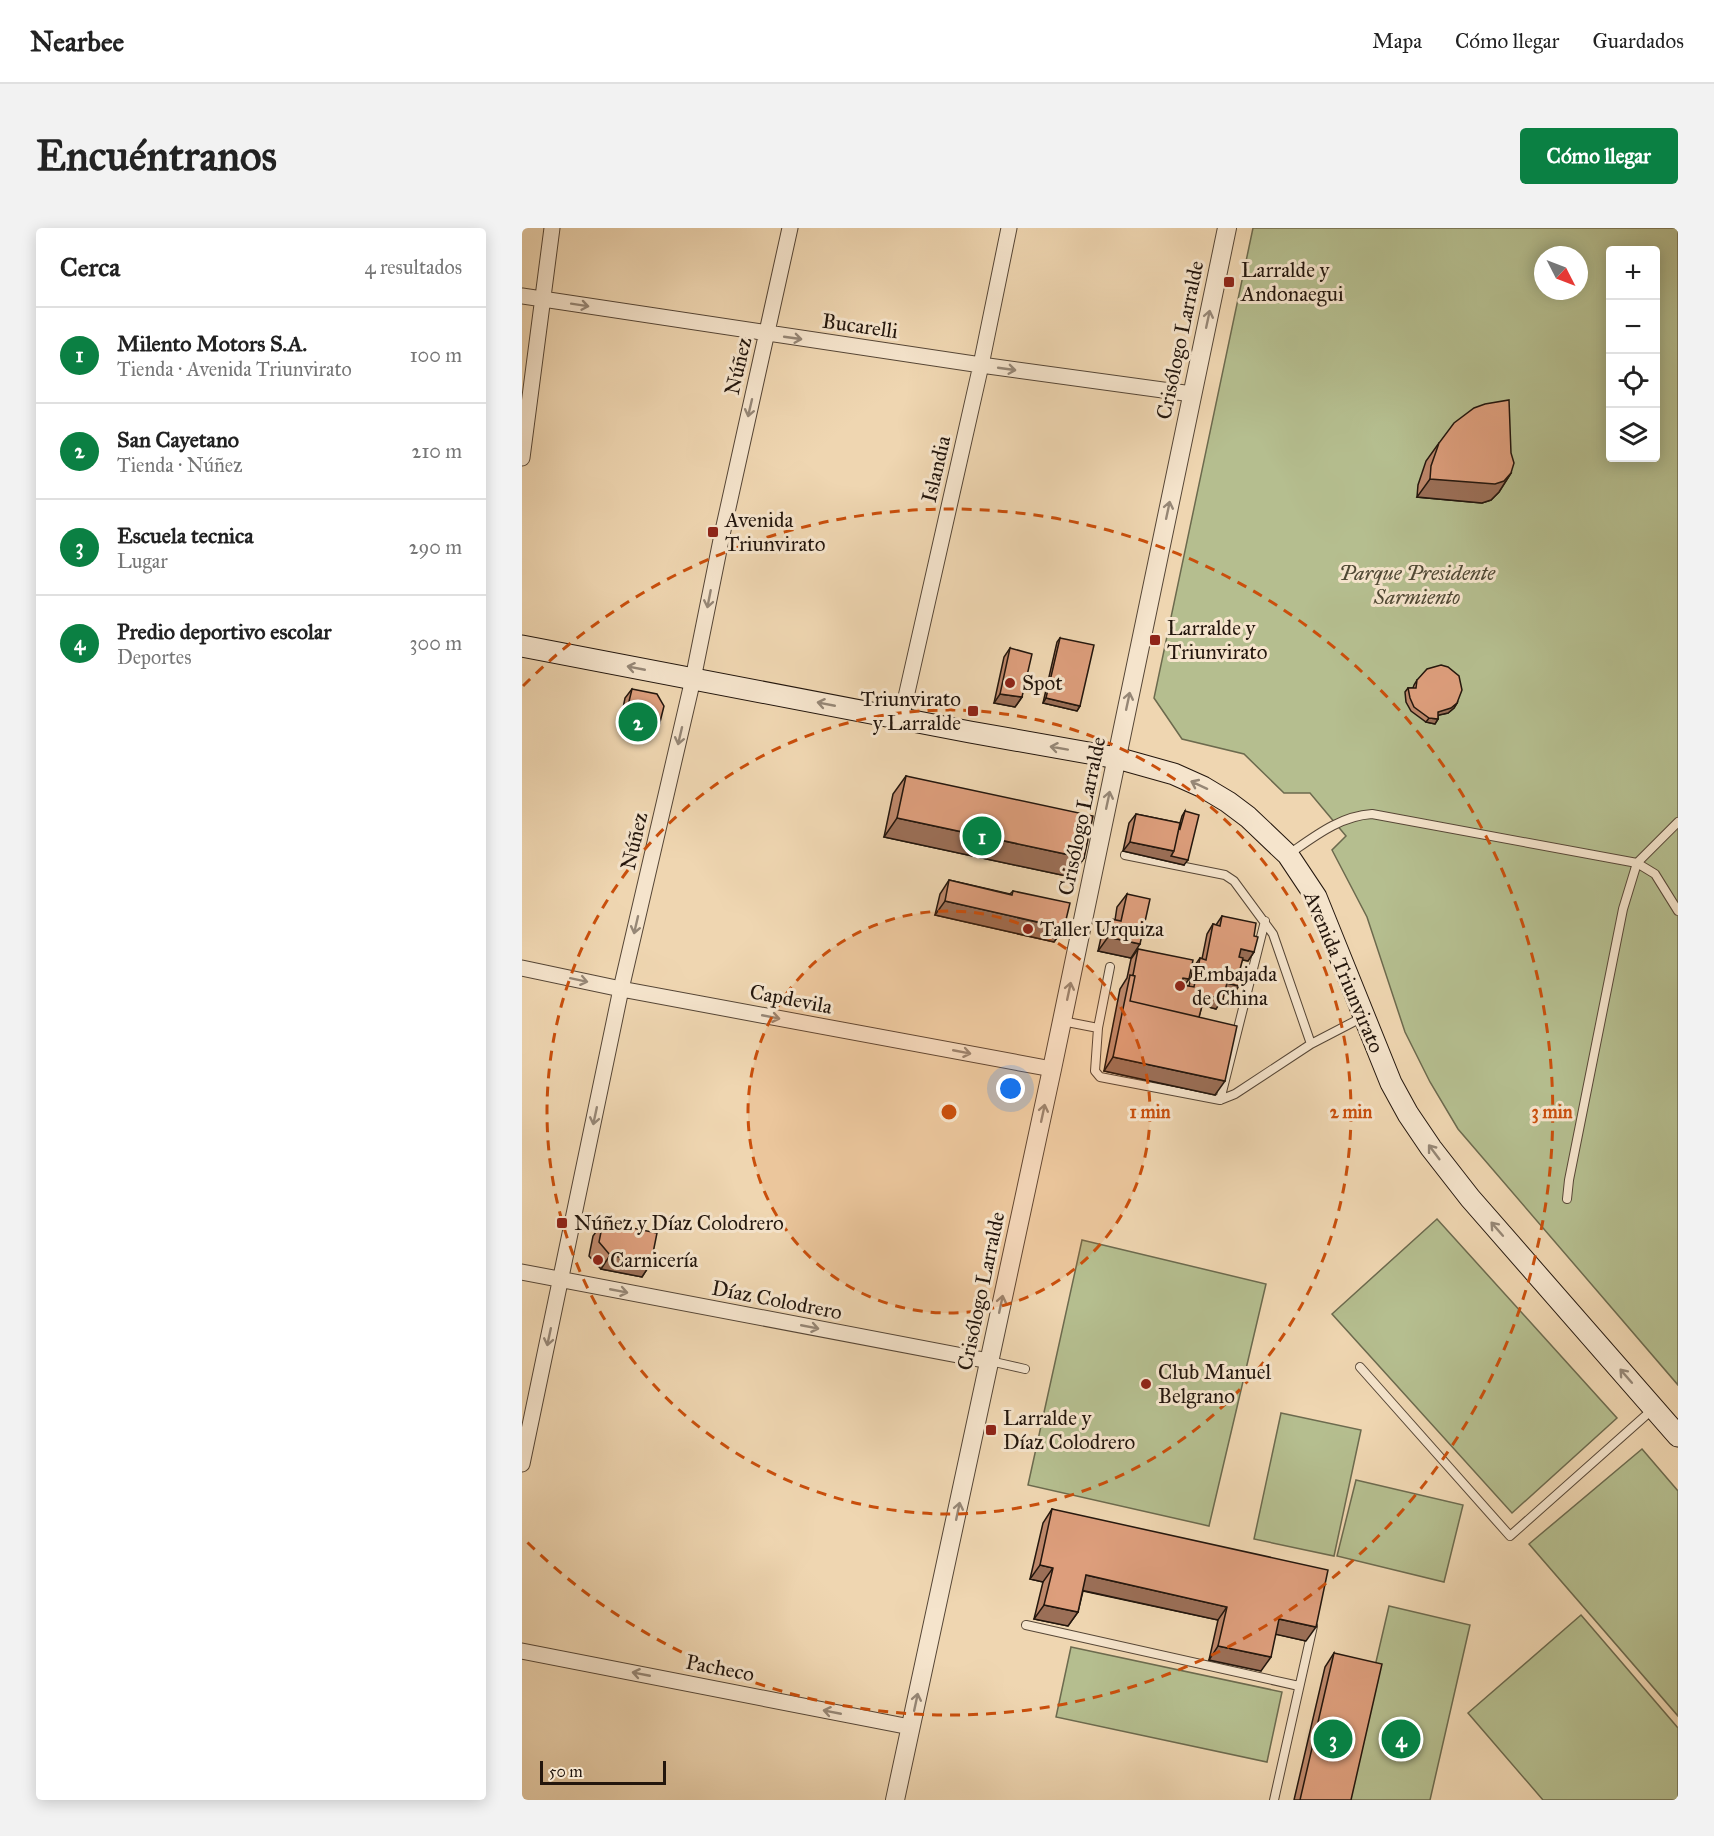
<!DOCTYPE html>
<html lang="es">
<head>
<meta charset="utf-8">
<style>
	body { margin:0; font-family:"IM FELL Great Primer",serif; background:#f2f2f2; color:#222 }
	.controls { position:absolute; right:18px; top:18px; display:grid; overflow:hidden; border-radius:6px; box-shadow:0 3px 15px #0003 }
	.controls button { width:54px; height:54px; display:grid; place-items:center; padding:0; border:0; border-bottom:2px solid #e0e0e0; background:#fff; color:#222; font:30px sans-serif }
	.compass { position:absolute; left:1012px; top:18px; width:54px; height:54px; border-radius:50%; background:#fff; box-shadow:0 3px 15px #0003; rotate:132deg }
	.scale { position:absolute; left:18px; bottom:15px; width:126px; box-sizing:border-box; padding-left:6px; border:3px solid #23160d; border-top:0; font-size:16px; line-height:21px; white-space:nowrap; color:#23160d; -webkit-text-stroke:4px #f5e4cc; paint-order:stroke }
	.you { position:absolute; left:489px; top:861px; width:21px; height:21px; margin:-15px; border:4px solid #fff; border-radius:50%; background:#1a73e8; box-shadow:0 0 0 9px #1a73e833 }
	.badge { display:grid; place-items:center; width:39px; height:39px; border-radius:50%; background:#0b8043; color:#fff; font-size:20px; font-weight:700 }
	.pin { position:absolute; translate:-50% -50%; border:3px solid #fff; box-shadow:0 2px 6px #0006 }
	.list { margin:0; padding:0; list-style:none }
	h2 { display:flex; justify-content:space-between; align-items:center; height:78px; margin:0; padding:0 24px; font-size:26px }
	h2 small { font-size:20px; font-weight:400; color:#767676 }
	.list li { display:grid; grid-template-columns:39px 1fr auto; gap:18px; align-items:center; box-sizing:border-box; height:96px; padding:0 24px; border-top:2px solid #e0e0e0 }
	.list b { display:block; font-size:22px; white-space:nowrap }
	.list p { margin:0; font-size:20px; white-space:nowrap; color:#767676 }
	.list em { font-size:20px; font-style:normal; color:#767676 }
	.icon { flex:none; width:33px; height:33px; fill:none; stroke:currentColor; stroke-width:2; stroke-linecap:round; stroke-linejoin:round }
	.map { position:relative; flex:none; width:1156px; height:1572px; overflow:hidden; border-radius:6px }
	header { display:flex; align-items:center; gap:36px; box-sizing:border-box; height:84px; padding:0 30px; background:#fff; border-bottom:2px solid #e0e0e0 }
	header strong { font-size:28px }
	nav { display:flex; gap:33px; margin-inline-start:auto; font-size:21px }
	.intro { display:flex; align-items:center; justify-content:space-between; box-sizing:border-box; height:144px; padding:0 36px }
	h1 { margin:0; font-size:42px }
	.button { padding:15px 27px; border-radius:6px; background:#0b8043; color:#fff; font-size:21px; font-weight:700 }
	main { display:flex; gap:36px; padding:0 36px }
	aside { flex:1; background:#fff; border-radius:6px; box-shadow:0 3px 15px #0003 }
	.map>svg:first-child { display:block }
	.green { fill:#b5be8f; stroke:#6c6a4e; stroke-width:1.5; fill-rule:evenodd }
	.lines { fill:none; stroke-linecap:round; stroke-linejoin:round }
	.service-casing { stroke:#564636; stroke-width:10 }
	.minor-casing { stroke:#564636; stroke-width:17 }
	.tertiary-casing { stroke:#564636; stroke-width:20 }
	.secondary-casing { stroke:#23160d; stroke-width:23 }
	.service { stroke:#f5e4cc; stroke-width:8 }
	.minor { stroke:#f5e4cc; stroke-width:15 }
	.tertiary { stroke:#f5e4cc; stroke-width:18 }
	.secondary { stroke:#f5e4cc; stroke-width:21 }
	.wall { fill:#be886b; stroke:#23160d; stroke-width:1.5 }
	.shaded-wall { fill:#9b6f57; stroke:#23160d; stroke-width:1.5 }
	.building { fill:#dd9e7c; stroke:#23160d; stroke-width:1.5 }
	.oneway { stroke:#968776 }
	.ring { fill:none; stroke:#ca4f0c; stroke-width:3; stroke-dasharray:10 8 }
	.poi-dot { fill:#8f2418; stroke:#f5e4cc; stroke-width:2 }
	.labels { text-anchor:middle; dominant-baseline:central; stroke-width:6; stroke-linejoin:round; paint-order:stroke }
	.poi-label { font-size:21px; fill:#23160d; stroke:#f5e4cc; text-anchor:start }
	.street-label { font-size:21px; fill:#23160d; stroke:#f5e4cc }
	.park-label { font-size:21px; font-style:italic; fill:#4f4834; stroke:#f5e4cc }
	.centre { fill:#ca4f0c; stroke:#f5e4cc; stroke-width:3 }
	.ring-label { font-size:18px; text-anchor:middle; font-weight:bold; fill:#ca4f0c; stroke:#f5e4cc; stroke-width:6; stroke-linejoin:round; paint-order:stroke }
</style>
</head>
<body>
<header>
<strong>Nearbee</strong>
<nav><a>Mapa</a><a>Cómo llegar</a><a>Guardados</a></nav>
</header>
<div class="intro"><h1>Encuéntranos</h1><a class="button">Cómo llegar</a></div>
<main>
<aside>
<h2>Cerca<small>4 resultados</small></h2>
<ul class="list">
<li><span class="badge">1</span><div><b>Milento Motors S.A.</b><p>Tienda · Avenida Triunvirato</p></div><em>100 m</em></li>
<li><span class="badge">2</span><div><b>San Cayetano</b><p>Tienda · Núñez</p></div><em>210 m</em></li>
<li><span class="badge">3</span><div><b>Escuela tecnica</b><p>Lugar</p></div><em>290 m</em></li>
<li><span class="badge">4</span><div><b>Predio deportivo escolar</b><p>Deportes</p></div><em>300 m</em></li>
</ul>
</aside>
<div class="map">
<svg width="1156" height="1572" viewBox="0 0 1156 1572">
	<rect width="100%" height="100%" fill="#efd6b1"/>
	<filter id="stains"><feTurbulence type="fractalNoise" baseFrequency=".00333" numOctaves="4"/><feColorMatrix values="0 0 0 0 .2 0 0 0 0 .09 0 0 0 0 .02 0 0 0 .5 -.17"/></filter>
	<radialGradient id="worn" r=".72"><stop offset=".6" stop-color="#630" stop-opacity="0"/><stop offset="1" stop-color="#630" stop-opacity=".3"/></radialGradient>
	<path class="green" d="M731,0h425v1157l-220,-256 -28,-47 -25,-50 -38,-115 -35,-67 14,-14 -36,-43h-26l-40,-39 -62,-15 -28,-41zM1088,22h46v208h-46zM1021,27h36v36h-36z
		M915,991l180,199 -105,95 -180,-199z
		M560,1012l184,44 -57,242 -181,-41z
		M759,1185l80,17 -27,126 -80,-17z
		M1120,1221l36,42v225l-149,-172z
		M834,1252l107,25 -19,77 -107,-26z
		M867,1378l81,19 -40,175h-86z
		M1059,1387l97,113v72h-135l-75,-87z
		M549,1419l211,45 -15,70 -211,-45z"/>
	<g class="lines">
		<defs>
			<path id="service" d="M767,626c26,-18 51,-38 83,-40l265,49 18,11 23,37
				M540,793l36,7 -3,43 5,6 120,23 15,-6 76,-50 -38,-110 -39,-53 -9,-6 -100,-20
				M576,800l12,-61
				M789,816l52,-27
				M698,872l45,-179
				M1045,971l2,-19 54,-271 14,-46 41,-41
				M468,1133l35,8
				M838,1139l150,169 143,-127
				M504,1397l273,61
				M752,1572l39,-174"/>
			<path id="minor" d="M0,68l459,69 211,29
				M0,230l30,-230
				M379,491l80,-354 28,-137
				M0,740l99,21 431,80
				M0,1044l467,89
				M0,1236l99,-475 72,-310 29,-144 68,-307
				M0,1423l388,76"/>
			<path id="tertiary" d="M373,1572l157,-731 175,-841"/>
			<path id="secondary" d="M0,418l448,86 147,26 57,16 29,13 25,15 20,15 40,38 28,42 75,186 17,31 23,34 39,50 208,238"/>
		</defs>
		<use href="#service" class="service-casing"/>
		<use href="#minor" class="minor-casing"/>
		<use href="#tertiary" class="tertiary-casing"/>
		<use href="#secondary" class="secondary-casing"/>
		<use href="#service" class="service"/>
		<use href="#minor" class="minor"/>
		<use href="#tertiary" class="tertiary"/>
		<use href="#secondary" class="secondary"/>
	</g>
	<path class="wall" d="M917,215l72,30 -12,19 -8,8 -9,3 -65,-6 1,-12 8,-24z
		M538,410l20,68 -3,5 -34,-8 14,-61z
		M488,420l12,49 -7,10 -21,-4 10,-46z
		M895,452l40,23 -3,5 -6,5 -10,2v4l-3,5 -9,-2 -15,-11 -5,-9 -1,-10 3,-4h5l1,-3z
		M110,461l21,46 -34,-7 6,-30z
		M384,548l178,82 -13,19 -187,-40 9,-43z
		M663,583l-1,54 -61,-14 6,-28 7,-9 44,9 2,-7z
		M427,652l61,14 3,-3 51,37 -10,14 -119,-27 5,-21z
		M605,666l4,64 -33,-7 4,-18 9,-14 4,1 2,-13z
		M700,688l32,20v16l-6,9 -6,-1 -9,35 -9,-2 -8,16 -14,-4 -3,12 16,78 -111,-24 16,-82 7,-11 4,-19 7,-10 47,36 4,1 4,-18 7,-10 2,1 5,-25 6,-10 3,1z
		M81,994l48,41 -9,14 -41,-8 -12,-13 4,-20z
		M530,1281l254,132 -30,-7 -15,37 -52,-11 9,-40 -135,-29 -5,21 -10,14 -34,-7 9,-37 -13,-3 13,-56z
		M812,1425l17,147h-57l31,-133z"/>
	<path class="shaded-wall" d="M989,245l-12,19 -8,8 -9,3 -65,-6 13,-18z
		M478,466l22,3 -7,10 -21,-4z
		M524,470l34,8 -3,5 -34,-8z
		M935,475l-3,5 -6,5 -13,3 3,-4z
		M103,490l34,8 -6,9 -34,-7z
		M907,490l9,1 -3,5 -9,-2z
		M375,590l187,40 -13,19 -187,-40z
		M608,614l44,9 14,9 -4,5 -61,-14z
		M423,673l119,27 -10,14 -119,-27z
		M586,709l32,7 -9,14 -33,-7z
		M719,721l13,3 -6,9 -14,-3z
		M661,750l6,1 -7,10 -6,-2z
		M705,755l12,3 -6,9 -13,-2z
		M683,767l18,4 -7,10 -18,-5z
		M591,829l112,24 -10,14 -111,-24z
		M88,1027l41,8 -9,14 -41,-8z
		M518,1337l13,3 -10,14 -13,-3z
		M564,1347l141,32 -9,13 -142,-31z
		M522,1377l34,7 -10,14 -34,-7z
		M757,1391l37,8 -10,14 -36,-8z
		M696,1418l53,11 -10,14 -52,-11z"/>
	<path class="building" d="M987,172l2,53 3,10 -3,10 -7,8 -9,3 -65,-5 1,-13 8,-23 15,-20 20,-15 11,-4z
		M538,410l34,7 -14,61 -34,-8z
		M488,420l22,6 -10,43 -22,-3z
		M919,437l7,2 11,9 3,14 -5,13 -6,5 -13,4v7l-9,-1 -15,-11 -4,-9 -2,-10h8l1,-8 10,-11z
		M110,461l25,5 7,12 -5,20 -34,-8z
		M384,548l187,40 -9,42 -187,-40z
		M663,583l14,4 -11,45 -17,-4 3,-5 5,-23 1,1z
		M614,586l44,9 -6,28 -44,-9z
		M427,652l63,15 1,-4 57,12 -6,25 -119,-27z
		M605,666l23,5 -10,45 -32,-7 3,-18 10,2z
		M700,688l34,7 -2,13 4,1 -4,15 -13,-3 -2,8 4,1 -3,11 4,1 -5,16 -12,-3 -4,16 -18,-4 -6,22 -69,-16 5,-25 -2,-1 5,-26 55,11 -4,19 -6,-1 -2,7 13,2 6,-29 6,2 7,-36 7,2z
		M608,747l5,1 -5,25 107,25 -12,55 -112,-24z
		M81,994l54,11 -6,30 -41,-8 -11,-13z
		M530,1281l276,61 -12,57 -37,-8 -8,38 -53,-11 9,-39 -141,-32 -8,37 -34,-7 9,-37 -13,-3z
		M812,1425l48,11 -31,136h-51z"/>
	<defs><path id="oneway-shaft" d="M-6 0H5M1.5-3L5.5 0L1.5 3" fill="none" stroke-width="1.6" stroke-linecap="round" stroke-linejoin="round" transform="scale(1.5)"/></defs>
	<g class="oneway">
		<use href="#oneway-shaft" transform="translate(58 77) rotate(9)"/>
		<use href="#oneway-shaft" transform="translate(686 91) rotate(-78)"/>
		<use href="#oneway-shaft" transform="translate(271 110) rotate(8)"/>
		<use href="#oneway-shaft" transform="translate(485 141) rotate(8)"/>
		<use href="#oneway-shaft" transform="translate(228 180) rotate(103)"/>
		<use href="#oneway-shaft" transform="translate(646 282) rotate(-78)"/>
		<use href="#oneway-shaft" transform="translate(187 371) rotate(101)"/>
		<use href="#oneway-shaft" transform="translate(114 440) rotate(-169)"/>
		<use href="#oneway-shaft" transform="translate(606 473) rotate(-78)"/>
		<use href="#oneway-shaft" transform="translate(304 476) rotate(-169)"/>
		<use href="#oneway-shaft" transform="translate(158 508) rotate(103)"/>
		<use href="#oneway-shaft" transform="translate(537 520) rotate(-170)"/>
		<use href="#oneway-shaft" transform="translate(677 557) rotate(-155)"/>
		<use href="#oneway-shaft" transform="translate(586 572) rotate(-78)"/>
		<use href="#oneway-shaft" transform="translate(114 697) rotate(103)"/>
		<use href="#oneway-shaft" transform="translate(57 752) rotate(12)"/>
		<use href="#oneway-shaft" transform="translate(547 763) rotate(-78)"/>
		<use href="#oneway-shaft" transform="translate(249 789) rotate(11)"/>
		<use href="#oneway-shaft" transform="translate(440 824) rotate(11)"/>
		<use href="#oneway-shaft" transform="translate(521 885) rotate(-78)"/>
		<use href="#oneway-shaft" transform="translate(73 888) rotate(102)"/>
		<use href="#oneway-shaft" transform="translate(912 924) rotate(-127)"/>
		<use href="#oneway-shaft" transform="translate(975 1001) rotate(-131)"/>
		<use href="#oneway-shaft" transform="translate(97 1063) rotate(11)"/>
		<use href="#oneway-shaft" transform="translate(479 1076) rotate(-78)"/>
		<use href="#oneway-shaft" transform="translate(288 1099) rotate(11)"/>
		<use href="#oneway-shaft" transform="translate(27 1109) rotate(102)"/>
		<use href="#oneway-shaft" transform="translate(1104 1148) rotate(-131)"/>
		<use href="#oneway-shaft" transform="translate(436 1283) rotate(-78)"/>
		<use href="#oneway-shaft" transform="translate(119 1446) rotate(-169)"/>
		<use href="#oneway-shaft" transform="translate(394 1474) rotate(-78)"/>
		<use href="#oneway-shaft" transform="translate(310 1484) rotate(-169)"/>
	</g>
	<circle cx="427" cy="884" r="201" fill="#ca4f0c" fill-opacity=".12"/>
	<g class="ring">
		<circle cx="427" cy="884" r="201"/>
		<circle cx="427" cy="884" r="402"/>
		<path d="M1 458A603 603 0 1 1 1 1310"/>
	</g>
	<g class="poi-dot">
		<rect x="701" y="48" width="12" height="12" rx="3"/>
		<rect x="185" y="298" width="12" height="12" rx="3"/>
		<rect x="627" y="406" width="12" height="12" rx="3"/>
		<circle cx="488" cy="455" r="6"/>
		<rect x="445" y="477" width="12" height="12" rx="3"/>
		<circle cx="506" cy="701" r="6"/>
		<circle cx="658" cy="758" r="6"/>
		<rect x="34" y="989" width="12" height="12" rx="3"/>
		<circle cx="76" cy="1032" r="6"/>
		<circle cx="624" cy="1156" r="6"/>
		<rect x="463" y="1196" width="12" height="12" rx="3"/>
	</g>
	<g class="labels">
		<g class="poi-label">
			<text x="719" y="42">Larralde y<tspan x="719" dy="24">Andonaegui</tspan></text>
			<text x="203" y="292">Avenida<tspan x="203" dy="24">Triunvirato</tspan></text>
			<text x="645" y="400">Larralde y<tspan x="645" dy="24">Triunvirato</tspan></text>
			<text x="500" y="455">Spot</text>
			<text x="439" y="471" text-anchor="end">Triunvirato<tspan x="439" dy="24">y Larralde</tspan></text>
			<text x="518" y="701">Taller Urquiza</text>
			<text x="670" y="746">Embajada<tspan x="670" dy="24">de China</tspan></text>
			<text x="52" y="995">Núñez y Díaz Colodrero</text>
			<text x="88" y="1032">Carnicería</text>
			<text x="636" y="1144">Club Manuel<tspan x="636" dy="24">Belgrano</tspan></text>
			<text x="481" y="1190">Larralde y<tspan x="481" dy="24">Díaz Colodrero</tspan></text>
		</g>
		<g class="street-label">
			<text transform="translate(338 98) rotate(8)">Bucarelli</text>
			<text transform="translate(658 112) rotate(-78)">Crisólogo Larralde</text>
			<text transform="translate(216 138) rotate(-77)">Núñez</text>
			<text transform="translate(414 241) rotate(-77)">Islandia</text>
			<text transform="translate(560 588) rotate(-78)">Crisólogo Larralde</text>
			<text transform="translate(112 613) rotate(-77)">Núñez</text>
			<text transform="translate(822 744) rotate(67)">Avenida Triunvirato</text>
			<text transform="translate(269 771) rotate(11)">Capdevila</text>
			<text transform="translate(459 1063) rotate(-78)">Crisólogo Larralde</text>
			<text transform="translate(255 1072) rotate(11)">Díaz Colodrero</text>
			<text transform="translate(198 1440) rotate(11)">Pacheco</text>
		</g>
		<g class="park-label">
			<text x="895" y="345">Parque Presidente<tspan x="895" dy="24">Sarmiento</tspan></text>
		</g>
	</g>
	<circle cx="427" cy="884" r="9" class="centre"/>
	<g class="ring-label">
		<text x="628" y="890">1 min</text>
		<text x="829" y="890">2 min</text>
		<text x="1030" y="890">3 min</text>
	</g>
	<rect width="100%" height="100%" filter="url(#stains)"/>
	<rect width="100%" height="100%" fill="url(#worn)"/>
</svg>
<div class="controls">
<button>+</button>
<button>−</button>
<button><svg class="icon" aria-label="locate" viewBox="0 0 24 24"><circle cx="12" cy="12" r="6"/><path d="M12 2v4M12 18v4M2 12h4M18 12h4"/></svg></button>
<button><svg class="icon" aria-label="layers" viewBox="0 0 24 24"><path d="M12 4l9 5-9 5-9-5zM3 14l9 5 9-5"/></svg></button>
</div>
<svg class="compass" viewBox="-18 -18 36 36"><path d="M0-13l5 13h-10z" fill="#e53935"/><path d="M0 13l5-13h-10z" fill="#767676"/></svg>
<div class="scale">50 m</div>
<div class="you"></div>
<div class="pin badge" style="left:460px;top:608px">1</div>
<div class="pin badge" style="left:116px;top:494px">2</div>
<div class="pin badge" style="left:811px;top:1511px">3</div>
<div class="pin badge" style="left:879px;top:1511px">4</div>
</div>
</main>
</body>
</html>
